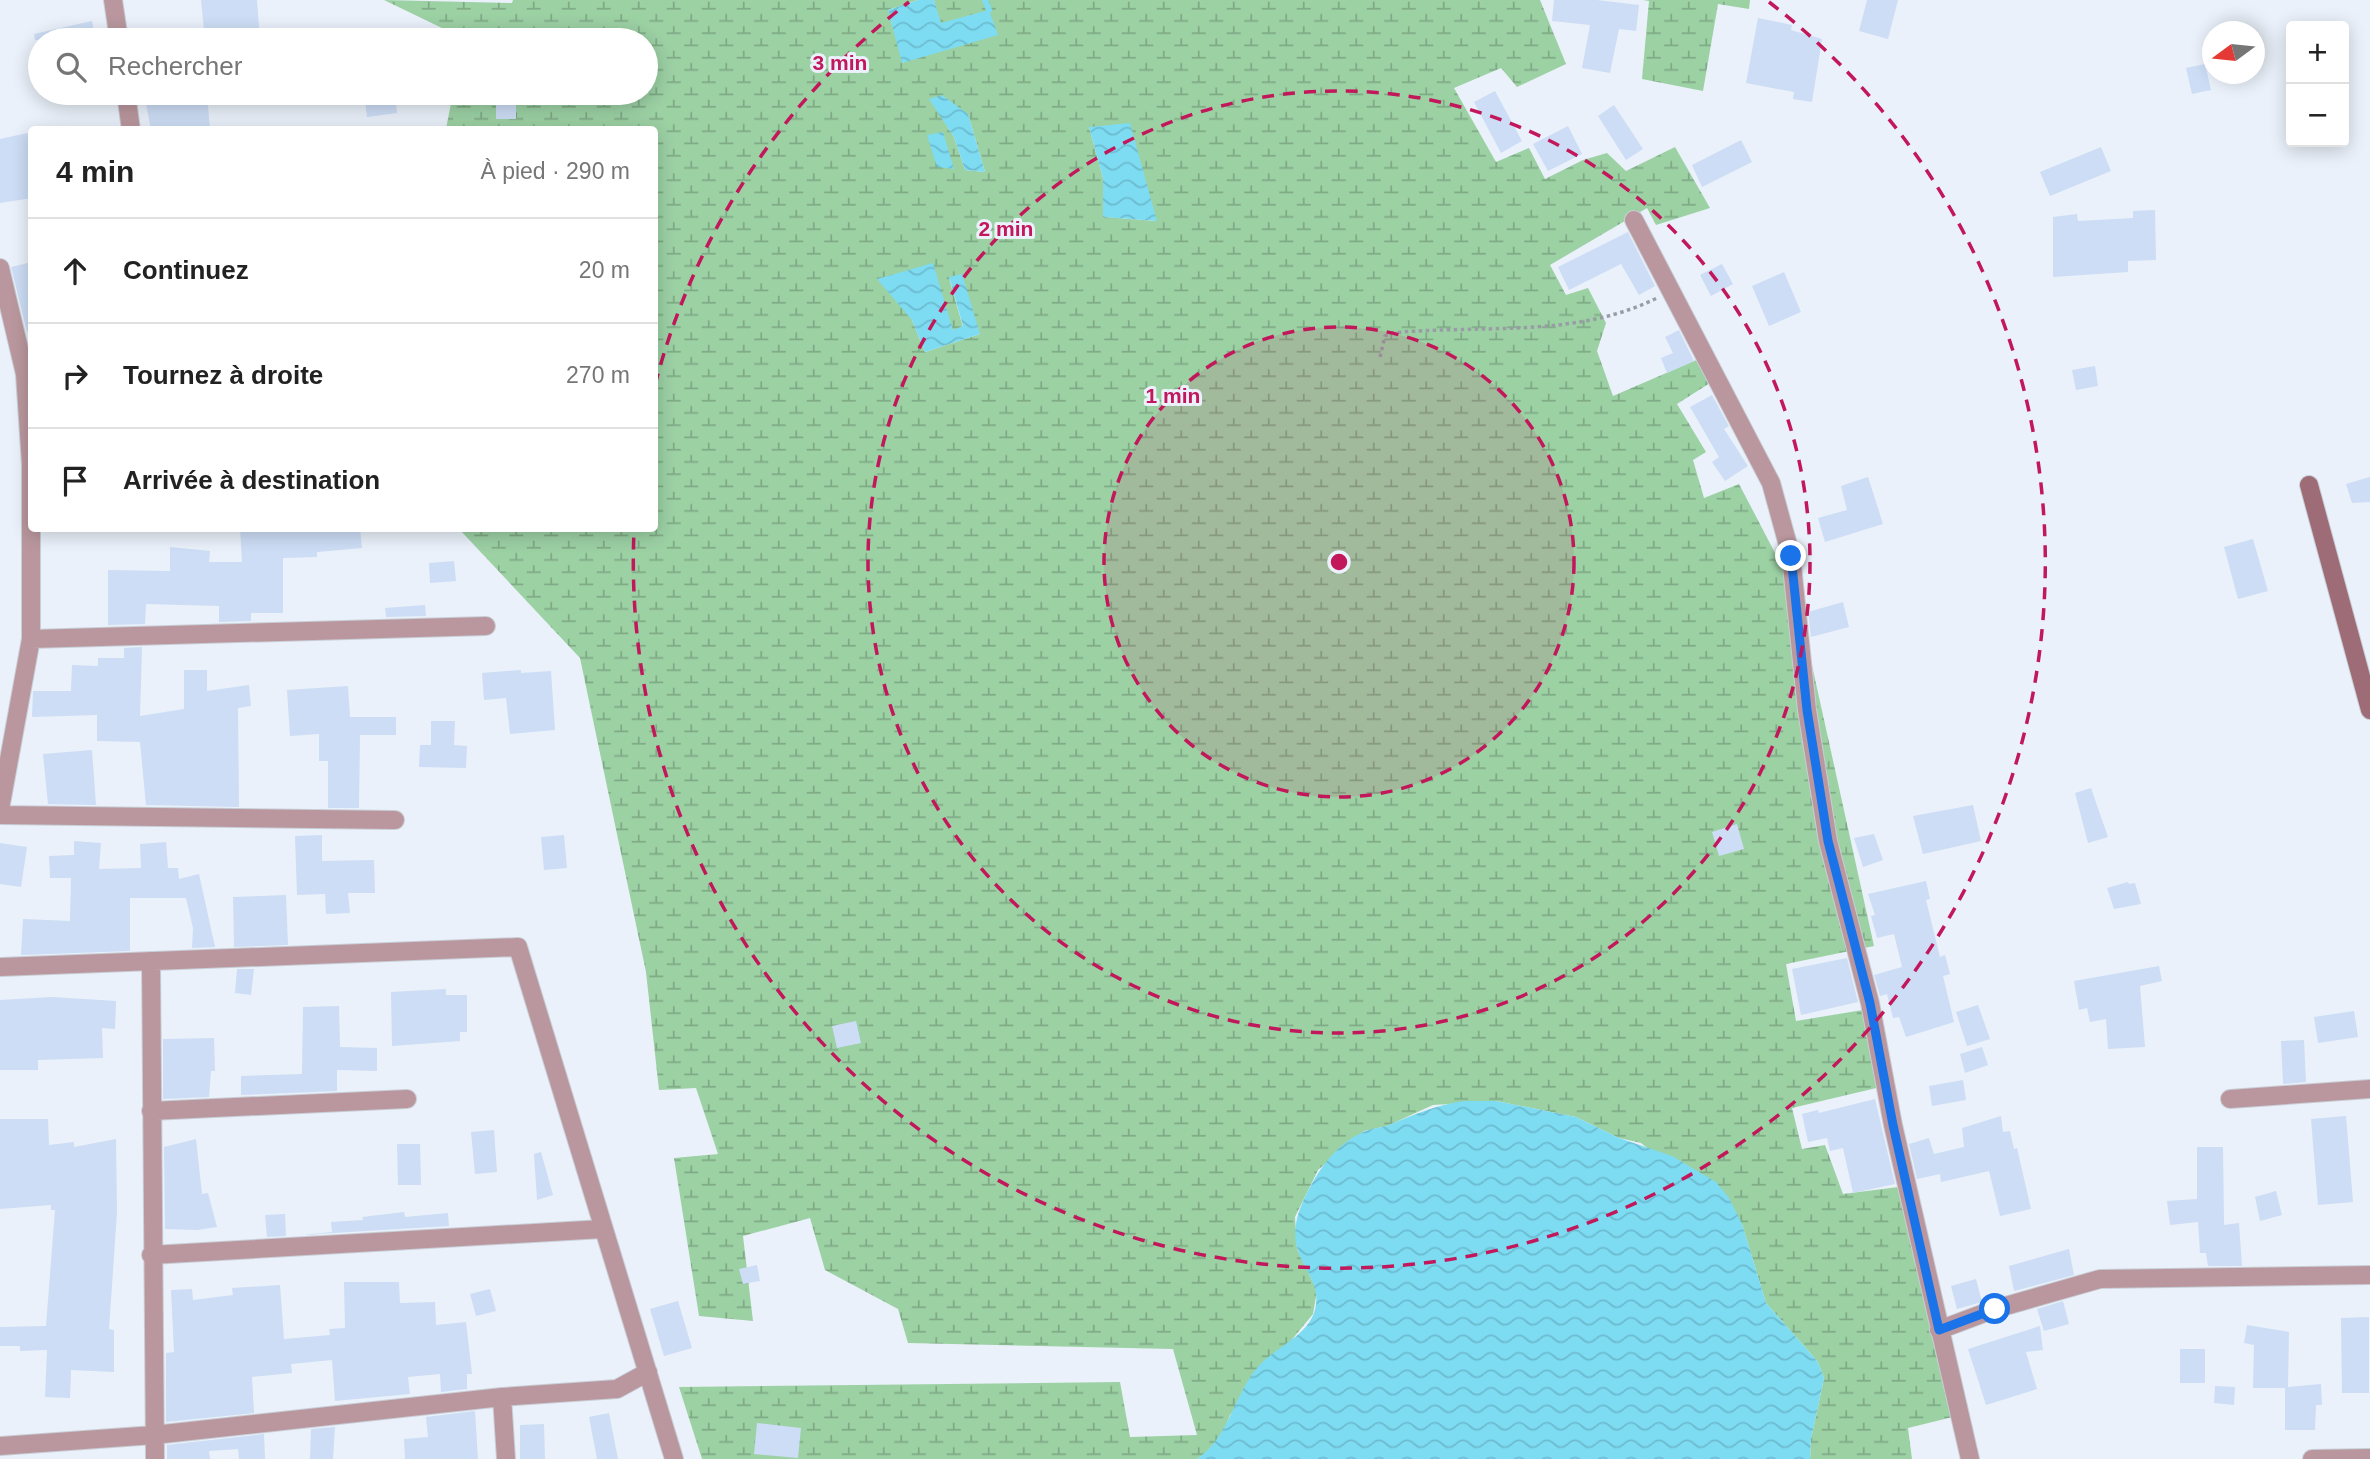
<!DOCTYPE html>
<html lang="fr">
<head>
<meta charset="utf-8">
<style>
	body { margin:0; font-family:Helvetica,sans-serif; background:#f6f6f6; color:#222 }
	.controls { position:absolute; right:21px; top:21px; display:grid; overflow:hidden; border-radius:7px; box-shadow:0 4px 18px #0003 }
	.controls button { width:63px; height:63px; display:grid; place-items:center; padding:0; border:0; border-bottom:2px solid #e0e0e0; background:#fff; color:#222; font:35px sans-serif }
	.compass { position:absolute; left:2202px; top:21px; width:63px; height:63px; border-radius:50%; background:#fff; box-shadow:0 4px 18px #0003; rotate:255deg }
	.stop { position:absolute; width:21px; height:21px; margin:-16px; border:5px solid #1a73e8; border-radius:50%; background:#fff }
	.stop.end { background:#1a73e8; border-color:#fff; box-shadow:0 2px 7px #0008 }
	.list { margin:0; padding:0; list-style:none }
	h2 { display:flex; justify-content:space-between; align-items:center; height:91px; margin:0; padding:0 28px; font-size:30px }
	h2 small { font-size:23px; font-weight:400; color:#767676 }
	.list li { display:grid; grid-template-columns:46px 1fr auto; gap:21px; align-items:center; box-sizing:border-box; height:105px; padding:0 28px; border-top:2px solid #e0e0e0 }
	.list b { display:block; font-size:26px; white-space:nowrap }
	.list em { font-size:23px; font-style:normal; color:#767676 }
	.icon { flex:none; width:38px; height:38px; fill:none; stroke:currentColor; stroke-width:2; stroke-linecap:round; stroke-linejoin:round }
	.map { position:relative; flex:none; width:2370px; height:1459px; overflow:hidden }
	.search { position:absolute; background:#fff; box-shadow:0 4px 18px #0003; left:28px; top:28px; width:630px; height:77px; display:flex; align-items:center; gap:18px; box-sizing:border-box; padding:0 24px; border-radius:38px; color:#767676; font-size:26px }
	.panel { position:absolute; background:#fff; box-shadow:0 4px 18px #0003; left:28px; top:126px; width:630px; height:406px; border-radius:7px }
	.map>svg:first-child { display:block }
	.wetland { fill:url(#wetland-marsh); fill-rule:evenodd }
	.water { fill:url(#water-waves) }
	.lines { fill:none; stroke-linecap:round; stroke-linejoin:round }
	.stream { stroke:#7ddbf2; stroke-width:6 }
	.building { fill:#ccddf5 }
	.street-casing { stroke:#c8ced6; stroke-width:20 }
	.secondary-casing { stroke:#c8ced6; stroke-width:20 }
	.path { stroke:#989da4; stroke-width:3.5; stroke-dasharray:3.5 3.5; stroke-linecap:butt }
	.street { stroke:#ba979e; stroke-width:18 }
	.secondary { stroke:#9e6c76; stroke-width:18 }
	.route { stroke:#1a73e8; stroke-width:9 }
	.ring { fill:none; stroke:#c2185b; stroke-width:3.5; stroke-dasharray:12 9 }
	.centre { fill:#c2185b; stroke:#eaf1fa; stroke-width:3.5 }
	.ring-label { font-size:21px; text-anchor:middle; font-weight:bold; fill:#c2185b; stroke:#eaf1fa; stroke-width:6; stroke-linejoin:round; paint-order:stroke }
</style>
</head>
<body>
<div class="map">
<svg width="2370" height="1459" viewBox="0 0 2370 1459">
	<defs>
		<pattern id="wetland-marsh" width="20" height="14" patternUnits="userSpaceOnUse" patternTransform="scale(1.75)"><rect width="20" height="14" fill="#9cd1a4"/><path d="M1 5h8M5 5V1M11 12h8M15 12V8" fill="none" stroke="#7faa86"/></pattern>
		<pattern id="water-waves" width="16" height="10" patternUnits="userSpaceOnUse" patternTransform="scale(1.75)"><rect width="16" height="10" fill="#7ddbf2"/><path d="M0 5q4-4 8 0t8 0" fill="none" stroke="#6cbcd0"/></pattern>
	</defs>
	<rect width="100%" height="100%" fill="#eaf1fa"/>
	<path class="wetland" d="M384,0l128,3 1,-3h405l-30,10 15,53 37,-39 -6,-24h606l26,64 -49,23 -16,-19 -47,20 42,74 33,-14 16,31 38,-19 24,-7 19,18 49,-24 35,61 -54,17 -9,-17 -97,57 16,30 22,-7 18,35 -9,28 16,45 88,-38 9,25 -33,21 29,48 -13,8 11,38 35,-14 57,109 78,353 -88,18 10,57 79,-13 14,77 -97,23 10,41 23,-4 18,49 71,-9 55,228 -61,15 4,31h-102l1,-20 13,-61 -6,-16 -52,-59 -24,-79 -101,-81 -22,-5 -43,-21 -80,-16 -63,4 -46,21 -23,5 -46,39 -23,47 2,32 20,42 -4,23 -83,101c-7,19 -16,33 -33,44h-495l-23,-72 441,-5 10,55 67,-2 -24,-86 -265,-6 -10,-34 -73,-39 -15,-52 -67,18 10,85 -54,-5 -25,-158 44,-4 -22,-66 -37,2 -13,-118 -66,-314 -121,-129 195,-1v-398l-208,-1 7,-36h193v-53h-200l-2,-11zM930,99l38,15 17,58 -20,-2 -11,-33zM1089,127l67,94 -52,-4 -1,-39zM949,278l31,56 -55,18 -13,-32 41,10 10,-3z
		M1643,0h107l-1,9 -31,-5 -15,87 -61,-12 7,-78z"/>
	<path class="water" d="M918,0h16l7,23 48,-13 9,25 -96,28 -14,-53z
		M942,95l26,19 17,58 -20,-2 -11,-33 -25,-38z
		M1130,123l27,98 -54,-4v-39l-14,-51z
		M943,132l11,37 -17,-2 -10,-32z
		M933,263l20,67 10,-4 -14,-49 13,-3 18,60 -55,18 -13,-32 -35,-41z
		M1464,1101h32l80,16 43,21 53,18 44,26 13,16 13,26 24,79 52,59 6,16 -13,61 -1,20h-613c32,-22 36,-62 60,-91 16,-20 48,-30 57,-55 9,-27 -10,-41 -17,-65 -5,-20 1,-37 10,-55 13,-26 30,-49 56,-61 8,-4 18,-4 26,-7 26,-11 47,-20 75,-24z"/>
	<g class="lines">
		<path class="stream" d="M985,0l4,10"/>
	</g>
	<path class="building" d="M201,0h56l3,40h-55z
		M1554,0h43l42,5 -3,26 -17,-2 -9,44 -28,-5 8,-43 -38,-4z
		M1867,0h31l-10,39 -29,-8z
		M1758,18l34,7 -1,5 31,9 -10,63 -19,-3 1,-7 -48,-9z
		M92,21l4,19h-61l-1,-6z
		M2205,64l6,26 -19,4 -6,-26z
		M1495,91l27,50 -21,12 -27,-51z
		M144,93h63l3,37h-59z
		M364,93h31l2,20 -30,4z
		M496,93h20v26h-20z
		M1614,105l29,44 -17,11 -28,-44z
		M1568,126l14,28 -34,17 -15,-27z
		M32,132v66l-32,5v-64z
		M1741,140l11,22 -50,25 -10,-22z
		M2101,147l10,24 -61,25 -10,-24z
		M2155,210l1,50 -28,1v11l-75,5v-60l24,-3 1,7 55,-3v-7z
		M1628,232l27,54 -16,9 -18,-31 -52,26 -11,-23z
		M32,262v69l-5,1 -16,-65z
		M1722,264l11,20 -22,12 -11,-21z
		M1784,272l17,40 -32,14 -17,-40z
		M1679,330l15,31 -27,12 -6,-15 12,-5 -8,-16z
		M2095,366l3,20 -22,4 -4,-20z
		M1712,395l17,31 -5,3 24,37 -23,15 -13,-19 7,-5 -29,-50z
		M1868,477l15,47 -58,18 -7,-24 29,-8 -6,-24z
		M2370,477v25l-18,1 -6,-19z
		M240,528h120l2,20 -45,4v5l-34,1v55h-32v8l-32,1v-16l-73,-2 -1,20 -37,1v-55l62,1v-24l40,4 -1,11h33z
		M2253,539l15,52 -30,8 -14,-52z
		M454,561l2,20 -26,2 -1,-20z
		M1843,602l6,25 -38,10 -3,-25z
		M425,605l1,11 -40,1 -1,-9z
		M142,647l-2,69 44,-7v-39h23v21l42,-6 2,21 -13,2 1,99 -93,-2 -6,-63 -43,-1v-26l-65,2 1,-26h38l1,-26 26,1v-8h26v-10z
		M521,670v3l30,-2 4,59 -45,4 -4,-36 -22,2 -2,-27z
		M348,686l2,31h46v18h-36l-1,73h-31v-47h-9v-27l-29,2 -3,-46z
		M431,721h24l-1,24 13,1 -1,22 -47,-1 1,-22h11z
		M92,750l4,55 -48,-1 -5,-50z
		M2091,788l17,49 -20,6 -13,-50z
		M1973,805l8,36 -58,13 -10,-38z
		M1737,824l7,25 -25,7 -7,-24z
		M1874,834l9,26 -20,7 -9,-29z
		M322,835v26l52,-1 1,33h-27l2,20 -24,1 -1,-20 -28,1 -2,-59z
		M564,835l3,33 -23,2 -3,-33z
		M74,841l27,2 -2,26 42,-1 -1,-24 26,-2 2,26h10l1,11 20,-5 16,73 -23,1 1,-20 -7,-30h-56v53l-109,4 2,-36 47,2 1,-43h-21l-1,-22 25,-1z
		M0,843l27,4 -6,40 -21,-3z
		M1926,881l4,18 -4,1 14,57 5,-2 5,19 -7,2 11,46 -48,15 -7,-20 -6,1 -6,-24 -7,2 -6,-21 28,-8 -8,-33 -17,4 -6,-22 4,-1 -7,-21z
		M2128,882l1,2 6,-1 6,21 -27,5 -7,-21z
		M286,895l2,50 -54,2 -1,-50z
		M1847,958l11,44 -57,13 -9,-46z
		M2159,966l3,15 -22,5 5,61 -37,2 -2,-30 -16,3 -3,-14 -8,2 -5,-29z
		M237,969h17l-3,26 -16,-2z
		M446,989v6h21v37h-7v9l-68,5 -1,-54z
		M52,997l64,4 -1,28 -13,-1 1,30 -65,2v10h-38v-70z
		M1978,1005l12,34 -23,7 -11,-34z
		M339,1006l1,41 37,1v23l-40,-1v21l-96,4v-19l61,-2 1,-67z
		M2354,1011l4,26 -40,6 -4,-26z
		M856,1021l5,22 -24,5 -5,-22z
		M214,1038l1,33h-4l-2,26 -46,2v-60z
		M2304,1040l2,42 -23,2 -2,-43z
		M1982,1047l6,18 -23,8 -5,-19z
		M1963,1080l3,20 -34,6 -3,-20z
		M1875,1099l20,85 -42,9 -10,-45 -13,3 -3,-13 -19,4 -6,-28 16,-4 1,3z
		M2001,1116l2,16 7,-1 4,18 3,-1 14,61 -31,7 -11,-45 -48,11 -1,-8 -23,5 -8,-35 20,-6 5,16 30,-7 -2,-19z
		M2346,1116l7,86 -35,3 -7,-86z
		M0,1119h48l1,26 25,-3v5l42,-8 1,73 -8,117 5,1v42l-43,-2 -1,28 -25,-1 2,-47 -27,1v-5h-20v-19l46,-1 9,-116h-4v-5l-51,4z
		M494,1130l3,42 -22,2 -4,-42z
		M196,1139l6,55 6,-1 9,34 -20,3 -32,-1 -1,-82z
		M397,1144h23l1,41h-23z
		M2197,1147h26l1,78 15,-2 3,43h-34l-2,-13h-6l-2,-31 -28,3 -3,-24 30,-2z
		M541,1152l12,43 -16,5 -3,-46z
		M2276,1191l6,24 -22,6 -5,-24z
		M404,1212l1,5 43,-4 1,13 -149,9 32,-3 -1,-10 32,-2 -1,-3z
		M285,1214l1,22 -19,1 -2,-22z
		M2069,1249l5,26 -60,16 -5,-25z
		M757,1265l3,16 -17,3 -4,-15z
		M1976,1279l6,23 -25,7 -6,-23z
		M344,1282h55l1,21 35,-1 1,23 30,-3 6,52h-5v15l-26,3 -1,-18 -32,3 2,17 -75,7 -3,-41 -41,4 1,9 -40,4 2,36 -88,9v-69l8,-1 -3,-62 21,-1 1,11 40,-5 -1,-7 48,-3 4,54 46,-4 -1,-6 16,-1z
		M490,1289l6,22 -20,5 -6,-22z
		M678,1301l14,47 -28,8 -14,-47z
		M2063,1301l6,23 -25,7 -7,-22z
		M2369,1317v76h-27l-1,-75z
		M2247,1325l42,7 -1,55 33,-3 1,21h-6l-1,25h-30v-42h-32l1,-43 -10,-2z
		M2040,1326l3,24 -17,2 11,37 -51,16 -18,-56z
		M2180,1349h25v34h-25z
		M2215,1386l20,1 -1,18 -20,-2z
		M475,1411l3,48h-73l-1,-20 24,-2 -2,-20z
		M609,1413l9,46h-21l-8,-42z
		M757,1423l44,5 -3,30 -44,-4z
		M544,1424l1,35h-25v-34z
		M335,1427l-2,32h-23l1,-30z
		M264,1434l1,25h-26l-1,-10 -29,2 1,8h-43v-14z"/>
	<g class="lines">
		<defs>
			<path id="street" d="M113,0l6,40
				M126,93l5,37
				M1634,220l137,263 20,73 16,154 21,131 42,162 23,122 77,334
				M0,268l25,106 6,90v175l-31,170
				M31,639l455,-13
				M0,815l395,5
				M151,961l4,498
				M0,967l518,-20 156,512
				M2230,1099l140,-10
				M151,1111l256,-12
				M151,1255l452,-26
				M1939,1330l56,-21 105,-30 270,-4
				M502,1397l4,62
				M0,1446l154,-11 348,-38 115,-8 31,-17
				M2312,1459l58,-1"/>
			<path id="secondary" d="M2309,485l61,225"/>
		</defs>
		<use href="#street" class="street-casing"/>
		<use href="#secondary" class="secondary-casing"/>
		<path class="path" d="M1380,357l5,-21 7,-3c89,-9 182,6 265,-35"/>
		<use href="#street" class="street"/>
		<use href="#secondary" class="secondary"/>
	</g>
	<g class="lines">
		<path class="route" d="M1791,556l16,154 21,131 42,162 23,122 46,205 56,-21"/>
	</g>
	<circle cx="1339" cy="562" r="235" fill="#c2185b" fill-opacity=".12"/>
	<g class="ring">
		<circle cx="1339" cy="562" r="235"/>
		<circle cx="1339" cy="562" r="471"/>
		<path d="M655 385A706 706 0 0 1 909 2M1769 2A706 706 0 1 1 634 531"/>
	</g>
	<circle cx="1339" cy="562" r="10" class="centre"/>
	<g class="ring-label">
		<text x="840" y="70">3 min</text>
		<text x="1006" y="236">2 min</text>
		<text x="1173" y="403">1 min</text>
	</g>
</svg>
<div class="controls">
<button>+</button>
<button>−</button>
</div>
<svg class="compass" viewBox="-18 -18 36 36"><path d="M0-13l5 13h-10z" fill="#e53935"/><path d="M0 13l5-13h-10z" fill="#767676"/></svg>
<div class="stop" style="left:1995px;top:1309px"></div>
<div class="stop end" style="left:1791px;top:556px"></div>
<div class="search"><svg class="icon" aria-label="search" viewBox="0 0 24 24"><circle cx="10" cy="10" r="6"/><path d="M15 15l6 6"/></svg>Rechercher</div>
<section class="panel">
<h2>4 min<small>À pied · 290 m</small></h2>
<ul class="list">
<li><svg class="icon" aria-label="ahead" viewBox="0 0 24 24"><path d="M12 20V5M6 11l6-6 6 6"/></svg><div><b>Continuez</b></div><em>20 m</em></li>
<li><svg class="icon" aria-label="right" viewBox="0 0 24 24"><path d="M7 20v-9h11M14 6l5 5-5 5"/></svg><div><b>Tournez à droite</b></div><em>270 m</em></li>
<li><svg class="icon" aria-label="arrive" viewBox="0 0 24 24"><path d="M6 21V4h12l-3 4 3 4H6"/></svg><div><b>Arrivée à destination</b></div></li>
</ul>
</section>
</div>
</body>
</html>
